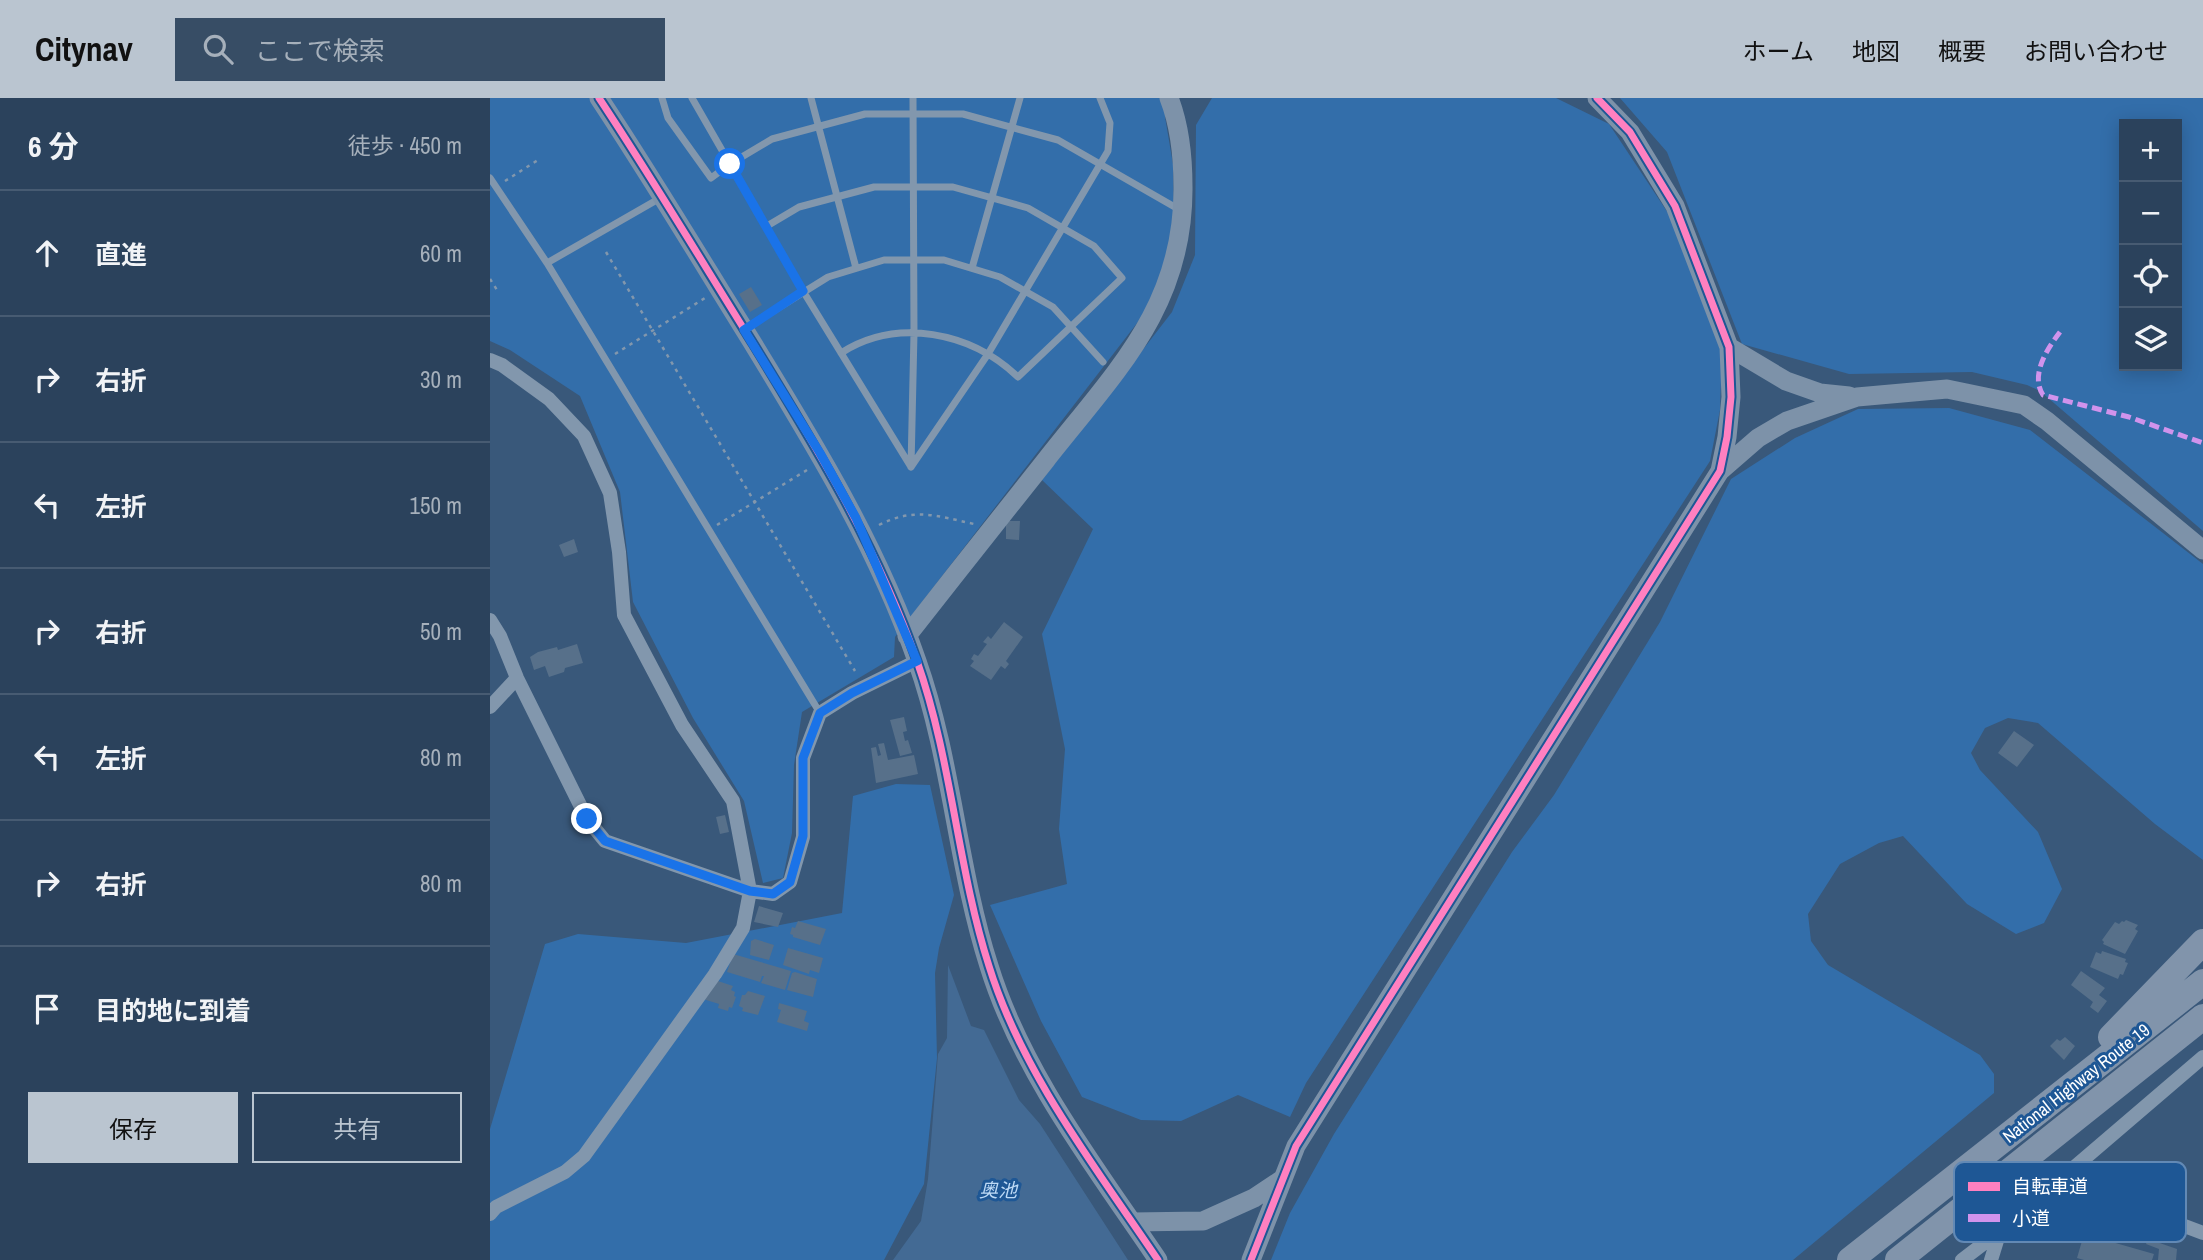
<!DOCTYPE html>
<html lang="ja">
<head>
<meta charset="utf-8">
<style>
	body { margin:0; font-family:"Archivo Narrow","Noto Sans JP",sans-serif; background:#374d65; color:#f1f3f6 }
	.controls { position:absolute; right:21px; top:21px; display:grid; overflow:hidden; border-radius:0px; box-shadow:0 4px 18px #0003 }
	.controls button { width:63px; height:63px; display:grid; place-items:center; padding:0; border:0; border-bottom:2px solid #475b72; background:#2b425c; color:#f1f3f6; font:35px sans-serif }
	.stop { position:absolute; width:21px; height:21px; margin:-16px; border:5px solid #1a73e8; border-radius:50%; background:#fff }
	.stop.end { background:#1a73e8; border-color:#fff; box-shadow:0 2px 7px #0008 }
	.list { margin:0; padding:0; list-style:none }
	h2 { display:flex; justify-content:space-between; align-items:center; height:91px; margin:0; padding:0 28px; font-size:30px }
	h2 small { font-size:23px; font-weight:400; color:#a6b0bb }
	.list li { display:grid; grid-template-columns:46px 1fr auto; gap:21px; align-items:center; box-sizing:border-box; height:126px; padding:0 28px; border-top:2px solid #475b72 }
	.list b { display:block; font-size:26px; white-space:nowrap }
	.list em { font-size:23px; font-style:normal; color:#a6b0bb }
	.actions { display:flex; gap:14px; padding:21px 28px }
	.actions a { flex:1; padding:16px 0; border:2px solid #bac5d0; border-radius:0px; text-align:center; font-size:24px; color:#bac5d0 }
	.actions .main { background:#bac5d0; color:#111 }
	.icon { flex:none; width:38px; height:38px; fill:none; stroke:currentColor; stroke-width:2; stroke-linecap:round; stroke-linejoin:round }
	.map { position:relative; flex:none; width:1713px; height:1162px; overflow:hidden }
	header { display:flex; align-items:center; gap:42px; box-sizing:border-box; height:98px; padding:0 35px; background:#bac5d0; color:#111 }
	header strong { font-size:33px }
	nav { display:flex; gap:38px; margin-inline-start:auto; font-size:24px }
	.search { width:490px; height:63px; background:#374d65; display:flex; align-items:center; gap:18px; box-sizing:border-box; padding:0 24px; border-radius:0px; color:#a6b0bb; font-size:26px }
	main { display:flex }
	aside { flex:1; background:#2b425c }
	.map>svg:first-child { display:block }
	.green { fill:#336eaa; fill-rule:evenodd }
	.water { fill:#436a94 }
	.building { fill:#57708a }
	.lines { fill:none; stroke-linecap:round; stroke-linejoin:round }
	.path { stroke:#8297ad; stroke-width:2.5; stroke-dasharray:3.5 5; stroke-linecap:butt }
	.lane { stroke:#8297ad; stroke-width:7 }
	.street { stroke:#8297ad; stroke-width:14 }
	.secondary { stroke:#7d92a9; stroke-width:19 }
	.highway { stroke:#8194ab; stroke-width:26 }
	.quiet { stroke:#d193ec; stroke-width:5; stroke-dasharray:10 5; stroke-linecap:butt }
	.cycleway-casing { stroke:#1e5795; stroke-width:11 }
	.cycleway { stroke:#ff80c0; stroke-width:7 }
	.route { stroke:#1a73e8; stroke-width:9 }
	.labels { text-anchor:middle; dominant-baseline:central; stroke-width:6; stroke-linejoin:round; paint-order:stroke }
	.street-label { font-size:18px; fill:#fff; stroke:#1e5795 }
	.water-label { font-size:19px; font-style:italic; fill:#bdd9f5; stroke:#1e5795 }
	.key { fill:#1e5795; stroke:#6289b5; stroke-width:2 }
	.key-label { font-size:19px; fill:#fff }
</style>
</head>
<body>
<header>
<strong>Citynav</strong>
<div class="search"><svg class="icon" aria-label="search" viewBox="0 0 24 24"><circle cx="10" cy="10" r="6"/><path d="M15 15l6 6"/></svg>ここで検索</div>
<nav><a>ホーム</a><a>地図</a><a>概要</a><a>お問い合わせ</a></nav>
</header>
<main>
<aside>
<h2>6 分<small>徒歩 · 450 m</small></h2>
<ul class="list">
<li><svg class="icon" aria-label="ahead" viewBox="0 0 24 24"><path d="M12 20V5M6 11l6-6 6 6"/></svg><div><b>直進</b></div><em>60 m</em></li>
<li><svg class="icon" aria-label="right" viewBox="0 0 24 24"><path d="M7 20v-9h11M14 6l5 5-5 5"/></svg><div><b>右折</b></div><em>30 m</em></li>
<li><svg class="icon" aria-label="left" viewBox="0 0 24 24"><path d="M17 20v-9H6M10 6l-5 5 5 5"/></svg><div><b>左折</b></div><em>150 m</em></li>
<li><svg class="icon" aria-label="right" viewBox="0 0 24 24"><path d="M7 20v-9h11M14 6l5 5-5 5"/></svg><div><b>右折</b></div><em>50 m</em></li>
<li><svg class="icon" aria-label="left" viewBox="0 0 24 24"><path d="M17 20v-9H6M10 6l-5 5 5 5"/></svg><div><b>左折</b></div><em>80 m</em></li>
<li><svg class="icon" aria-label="right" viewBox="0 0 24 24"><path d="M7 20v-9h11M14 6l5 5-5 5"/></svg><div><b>右折</b></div><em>80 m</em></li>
<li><svg class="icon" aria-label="arrive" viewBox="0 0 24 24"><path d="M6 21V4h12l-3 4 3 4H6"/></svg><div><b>目的地に到着</b></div></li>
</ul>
<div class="actions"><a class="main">保存</a><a>共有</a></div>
</aside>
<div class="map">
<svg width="1713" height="1162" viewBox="0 0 1713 1162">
	<rect width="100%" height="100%" fill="#39587a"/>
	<path class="green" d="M0,0h683l-8,19 8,47 1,54 -9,44 -8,25 -16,31 -246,319 -1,20 -92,55 -8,53 -2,68 -9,45 -20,5 -19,-82 -51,-83 -60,-116 -13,-110 -40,-96 -70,-46 -20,-9z
		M722,0h344l53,26 61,92 52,138 -2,56 -10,51 -404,622 -16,34 -52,-22 -57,26 -40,-1 -59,-23 -41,-76 -51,-116 77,-21 -8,-55 6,-80 -23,-115 51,-105 -51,-49 130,-168 23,-57 1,-130z
		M1130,0h583v433l-163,-140 -13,-6 -55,-13 -123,2 -107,-30 -75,-192zM1634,26h53v242h-53z
		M1459,310l81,22 173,134v296l-48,-36 -117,-101 -30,-5 -23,10 -14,25 9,17 58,62 24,57 -18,34 -28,11 -49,-30 -64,-68 -24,7 -39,21 -32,50 3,27 17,24 152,90 14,19v19l-201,167h-522l19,-47 44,-79 178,-282 42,-57 106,-173 71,-143 64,-41 63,-29z
		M406,686l34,1 24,110 -15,53 -4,25 2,85 -13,126 -40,76h-394v-131l55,-185 33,-10 108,9 156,-30 11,-117z"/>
	<path class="water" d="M458,867l23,61 13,4 35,70 21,24 88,136h-235l28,-39 7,-42 10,-125 9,-16z"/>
	<path class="building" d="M261,189l11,18 -12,7 -11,-18z
		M516,423h14l-1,19 -13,-1z
		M84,441l4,13 -14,5 -5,-12z
		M514,524l19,15 -17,24 3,3 -4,5 -4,-3 -10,14 -21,-14 4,-5 -3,-2 3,-5 4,2 9,-12 -4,-2 5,-6 3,3z
		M87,546l6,19 -18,5 -1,4 -15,5 -4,-11 -11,4 -4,-13 8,-5 19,-5 1,3z
		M414,619l3,14 -4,1 2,9 3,-1 4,13 -12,3 -10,-36z
		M1524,633l20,14 -17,22 -19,-14z
		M394,645l4,17 26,-5 4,19 -42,9 -5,-35 5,-1 2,9 3,-1 -3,-11z
		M235,717l4,17 -9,2 -4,-17z
		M269,808l24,7 -5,14 -24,-5z
		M1636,822l12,5 -3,4 3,2 -13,23 -22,-10 1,-2 -2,-2 13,-18 4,2 3,-3 2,1z
		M308,823l28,8 -6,16 -27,-8v-2l-3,-1 2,-7 3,1z
		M265,841l19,6 -5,15 -19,-5 1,-14z
		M298,850l35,10 -4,15 -9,-3 -1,4 -26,-9z
		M1612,853l24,8 -1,3 3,1 -5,12 -3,-1 -2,5 -28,-12 6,-15 5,2z
		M243,856l58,17 -6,19 -24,-7 3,-7h-2l-2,6 -33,-10z
		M1591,873l24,17 -6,7 8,6 -9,12 -8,-6 3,-5 -22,-17z
		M305,874l22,7 -4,18 -26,-7 5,-17z
		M228,883l15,5 -2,4 4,2 -1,4 2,1 -4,11 -3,-1 -1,4 -10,-3 1,-4 -16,-5z
		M258,893l17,5 -7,19 -16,-4 1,-3 -4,-2 3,-11h3z
		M289,905l28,8 -3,10 5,2 -2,8 -30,-9 4,-12 -3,-1z
		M1575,939l10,9 -11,14 -14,-14 7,-7 3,2z
		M1594,1136l70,20 -2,6h-68l-7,-2z
		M1658,1141l29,10 -1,11h-18l1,-11 -13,-5z"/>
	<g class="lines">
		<path class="path" d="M15,83l33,-21
			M116,154l249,419
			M0,181l7,11
			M125,256l90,-56
			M227,427l90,-55
			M389,427c35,-18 58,-9 95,-1"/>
		<path class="lane" d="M172,0l6,20 43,60 19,-14 42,-25 93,-25h98l95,26 122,70
			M202,0l111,193 108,176
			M321,0l45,170
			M0,80l57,85 273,450
			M277,128l32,-19 75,-20h79l75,21 66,38 28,32 -104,99c-47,-45 -121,-60 -177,-24
			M57,165l115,-66
			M482,170l48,-170
			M256,230l82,-51 56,-17h60l56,17 53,30 50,55
			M421,369l77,-113 120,-203 2,-28 -10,-25
			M421,369l3,-134 -1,-235"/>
		<path class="street" d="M0,262l12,5 47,34 35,37 26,57 9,59 5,63 58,110 51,76 17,90 23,3 17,-12 13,-45v-79l17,-45 32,-20 65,-32
			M0,522l10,16 17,42 70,141 18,22 145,50 -7,37 -28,46 -131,182 -19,16 -69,35 -6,7
			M0,609l27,-29
			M1570,1081l143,54
			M1472,1162l38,-29
			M1501,1162l9,-29 203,-174"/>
		<path class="secondary" d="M109,0c53,80 102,162 153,244 63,103 125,204 165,319 35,99 40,205 72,305 33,107 107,202 169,294
			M1239,249l57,34 34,12 29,3
			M1230,373l38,-33 29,-17 70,-24 90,-8 77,16 23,16 156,129
			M417,538c46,-59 92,-117 139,-176 69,-88 138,-153 137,-273 0,-30 -3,-61 -14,-89
			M642,1124l71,-1 51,-23 27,-18
			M761,1162l45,-114 424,-675 7,-34 4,-40 -2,-50 -54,-141 -45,-74 -33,-34"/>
		<path class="highway" d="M1621,939l92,-95
			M1360,1162l353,-278
			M1408,1162l305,-243"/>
		<path class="quiet" d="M1570,234c-13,17 -30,43 -17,63l86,22 74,26"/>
		<defs>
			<path id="cycleway" d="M109,0c53,80 102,162 153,244 63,103 125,204 165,319 35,99 40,205 72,305 33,107 107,202 169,294
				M761,1162l45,-114 424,-675 7,-34 4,-40 -2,-50 -54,-141 -45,-74 -33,-34"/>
		</defs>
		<use href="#cycleway" class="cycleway-casing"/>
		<use href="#cycleway" class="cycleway"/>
	</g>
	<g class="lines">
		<path class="route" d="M97,721l18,22 145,50 23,3 17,-12 13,-46v-78l17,-45 32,-20 65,-32 -61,-143 -36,-65 -76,-123 59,-39 -73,-127"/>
	</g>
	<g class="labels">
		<g class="street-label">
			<text transform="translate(1586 985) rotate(-38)">National Highway Route 19</text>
		</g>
		<g class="water-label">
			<text x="508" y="1092">奥池</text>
		</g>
	</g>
	<rect x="1464" y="1064" width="232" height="80" rx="10" class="key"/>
	<rect x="1478" y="1084" width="32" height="9" fill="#ff80c0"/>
	<rect x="1478" y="1116" width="32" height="8" fill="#d193ec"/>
	<g class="key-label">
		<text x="1522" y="1095">自転車道</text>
		<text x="1522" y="1127">小道</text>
	</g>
</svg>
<div class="controls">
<button>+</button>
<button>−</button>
<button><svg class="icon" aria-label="locate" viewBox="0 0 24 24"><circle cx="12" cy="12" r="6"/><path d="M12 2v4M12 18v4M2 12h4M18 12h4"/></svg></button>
<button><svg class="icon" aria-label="layers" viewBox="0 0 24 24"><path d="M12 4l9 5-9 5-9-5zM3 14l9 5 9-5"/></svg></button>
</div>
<div class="stop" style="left:240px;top:66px"></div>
<div class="stop end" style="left:97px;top:721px"></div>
</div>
</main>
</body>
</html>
